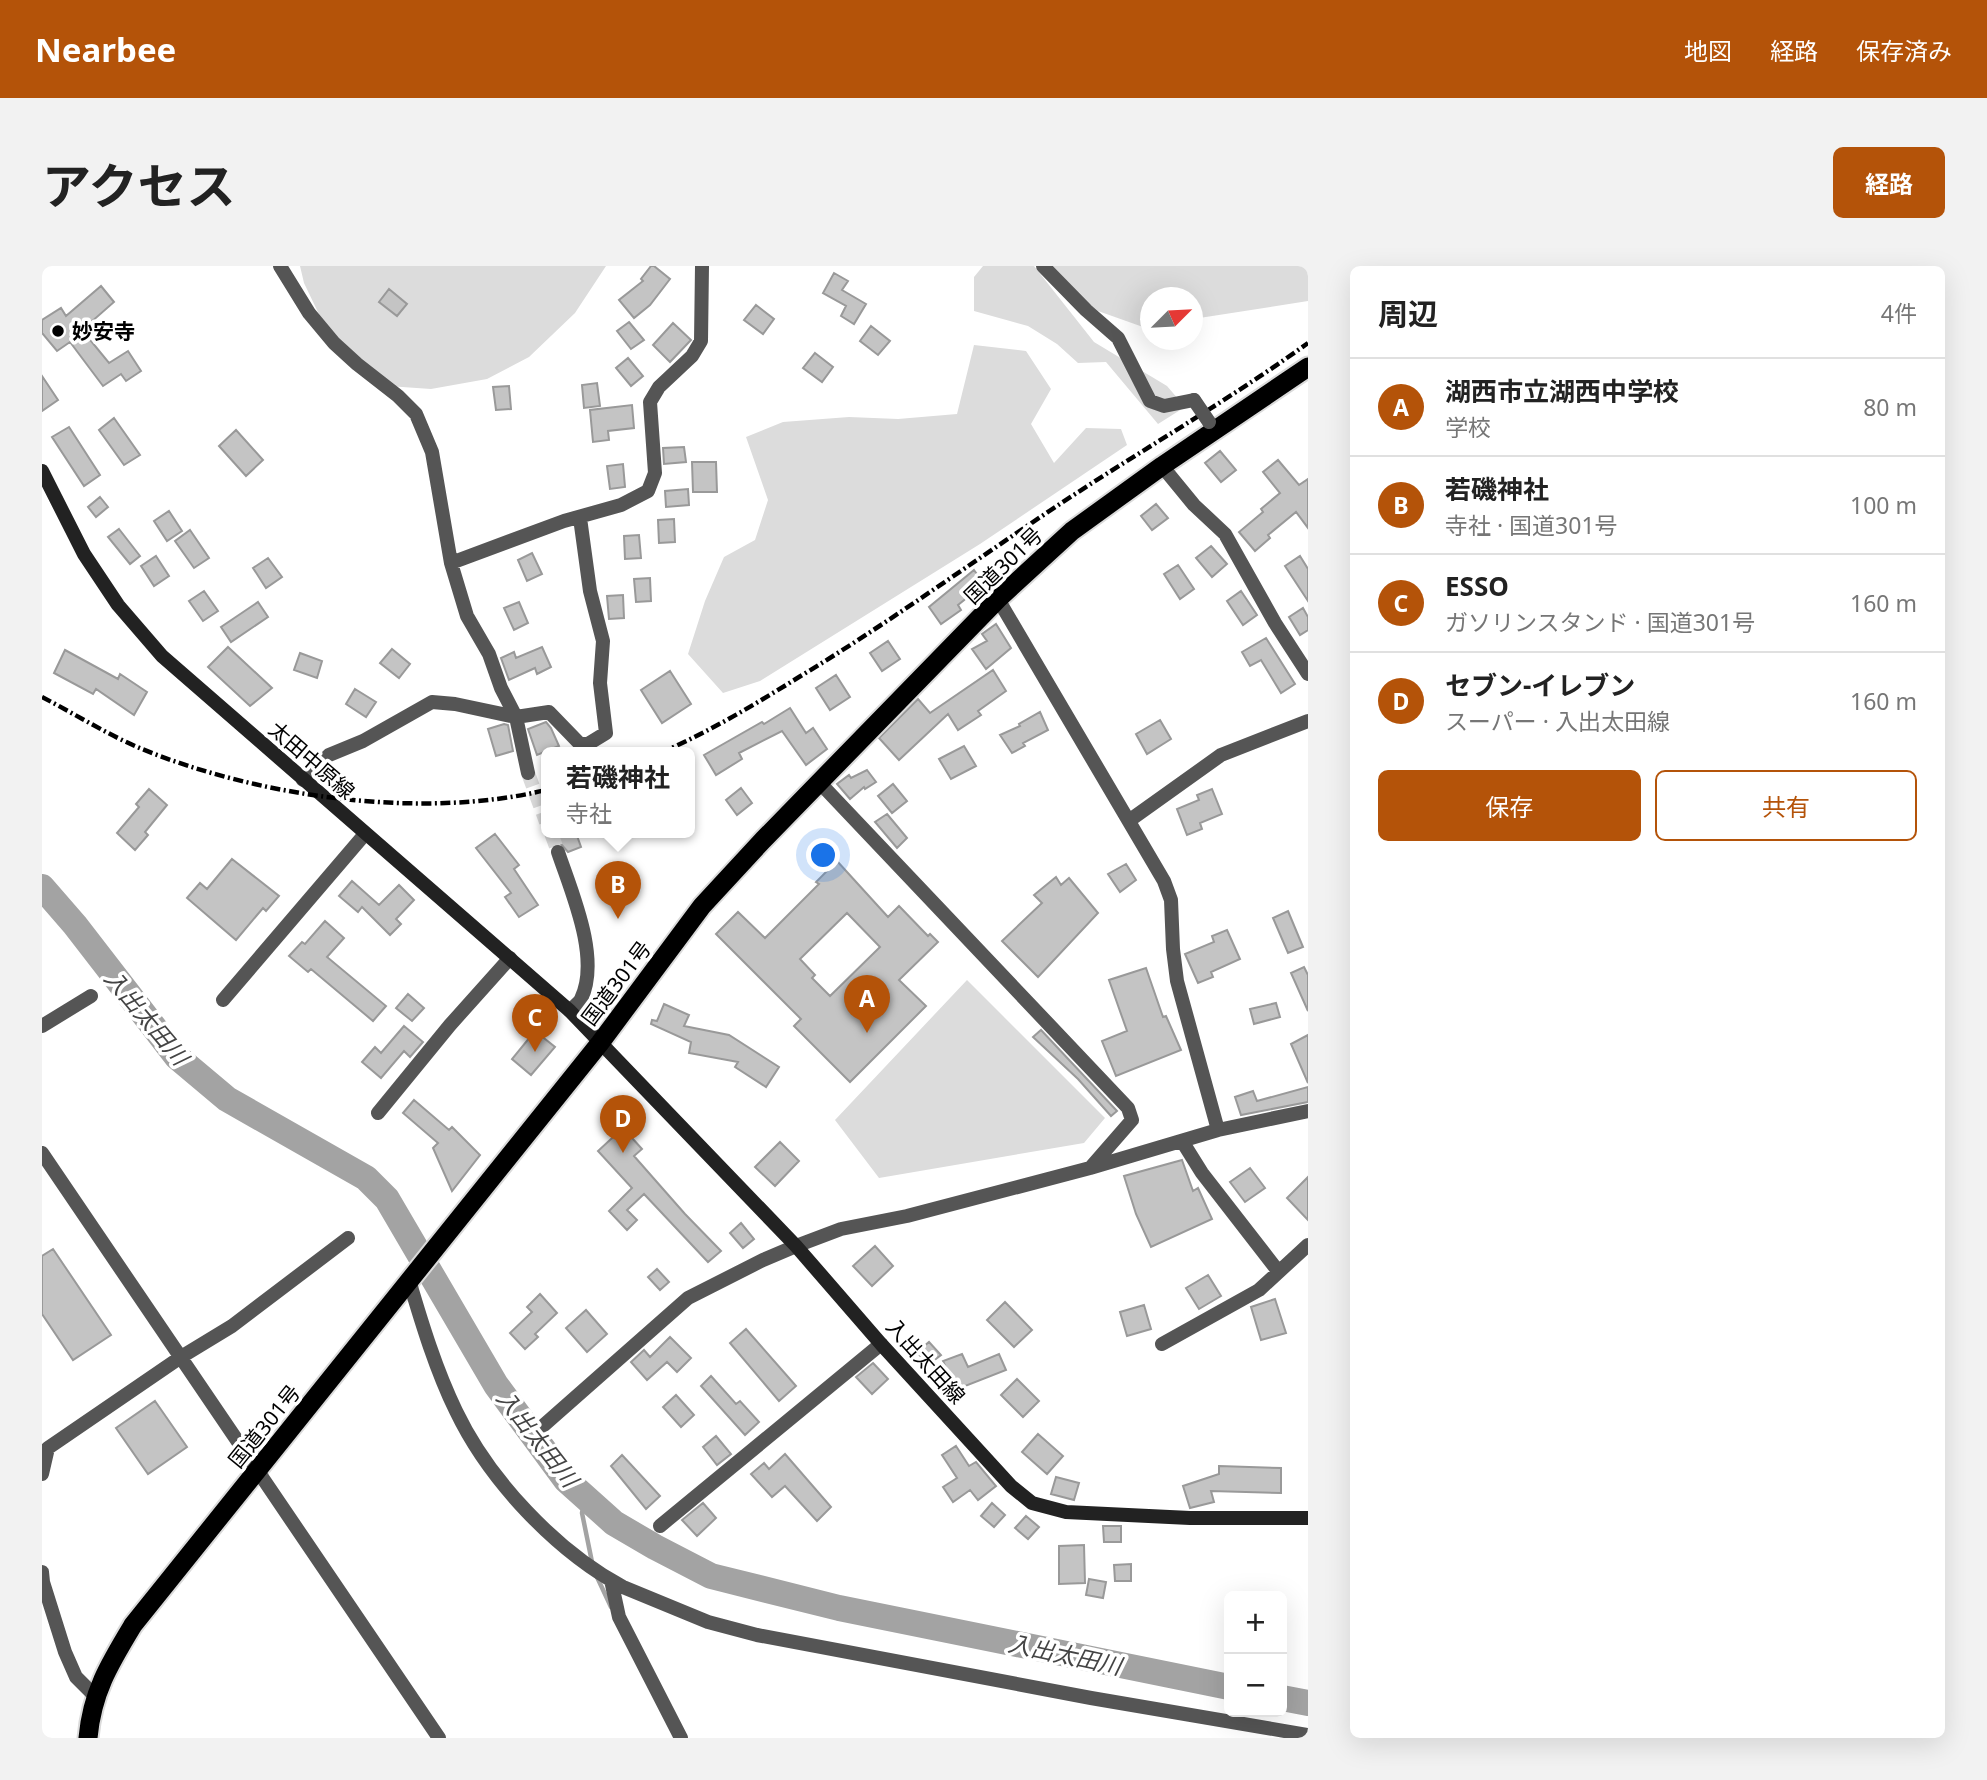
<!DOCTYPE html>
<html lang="ja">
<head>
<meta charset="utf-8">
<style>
	body { margin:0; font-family:"Noto Sans","Noto Sans JP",sans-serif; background:#f2f2f2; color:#222 }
	.controls { position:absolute; right:21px; bottom:21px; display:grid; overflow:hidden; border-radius:10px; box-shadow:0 7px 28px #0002 }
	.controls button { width:63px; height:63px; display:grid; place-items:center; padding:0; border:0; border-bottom:2px solid #e0e0e0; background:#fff; color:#222; font:35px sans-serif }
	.compass { position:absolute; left:1098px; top:21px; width:63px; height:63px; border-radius:50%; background:#fff; box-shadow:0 7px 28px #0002; rotate:66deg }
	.you { position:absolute; left:782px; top:590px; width:24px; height:24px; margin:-18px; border:5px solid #fff; border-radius:50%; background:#1a73e8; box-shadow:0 0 0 10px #1a73e833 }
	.badge { display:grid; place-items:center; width:46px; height:46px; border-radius:50%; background:#b45309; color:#fff; font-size:23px; font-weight:700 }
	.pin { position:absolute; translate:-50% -58px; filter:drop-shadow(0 2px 4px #0008) }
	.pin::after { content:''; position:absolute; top:37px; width:24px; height:21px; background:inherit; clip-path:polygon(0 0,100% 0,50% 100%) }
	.popup { position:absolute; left:499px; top:481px; width:154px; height:91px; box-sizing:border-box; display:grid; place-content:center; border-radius:10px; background:#fff; filter:drop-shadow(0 2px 5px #0005); font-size:23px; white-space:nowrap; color:#767676 }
	.popup b { font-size:26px; color:#222 }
	.popup::after { content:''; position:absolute; left:50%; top:100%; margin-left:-14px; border:14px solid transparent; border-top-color:#fff }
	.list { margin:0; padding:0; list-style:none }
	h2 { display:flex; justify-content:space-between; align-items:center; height:91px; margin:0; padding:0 28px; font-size:30px }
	h2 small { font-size:23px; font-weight:400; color:#767676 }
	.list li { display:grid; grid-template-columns:46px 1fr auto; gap:21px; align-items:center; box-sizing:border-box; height:98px; padding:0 28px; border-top:2px solid #e0e0e0 }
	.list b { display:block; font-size:26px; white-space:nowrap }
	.list p { margin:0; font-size:23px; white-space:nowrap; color:#767676 }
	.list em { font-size:23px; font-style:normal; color:#767676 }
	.actions { display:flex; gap:14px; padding:21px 28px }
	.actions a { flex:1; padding:16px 0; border:2px solid #b45309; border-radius:10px; text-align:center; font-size:24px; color:#b45309 }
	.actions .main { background:#b45309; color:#fff }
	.map { position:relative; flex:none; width:1266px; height:1472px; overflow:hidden; border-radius:10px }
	header { display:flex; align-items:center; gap:42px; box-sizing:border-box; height:98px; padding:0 35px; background:#b45309; color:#fff }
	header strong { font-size:33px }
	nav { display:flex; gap:38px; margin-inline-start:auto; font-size:24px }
	.intro { display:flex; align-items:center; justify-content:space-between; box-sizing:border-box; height:168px; padding:0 42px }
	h1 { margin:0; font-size:49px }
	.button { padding:18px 32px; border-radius:10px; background:#b45309; color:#fff; font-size:24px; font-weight:700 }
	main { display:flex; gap:42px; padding:0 42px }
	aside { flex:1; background:#fff; border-radius:10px; box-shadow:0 7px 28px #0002 }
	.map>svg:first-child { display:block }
	.green { fill:#dcdcdc }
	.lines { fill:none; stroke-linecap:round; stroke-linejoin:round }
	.stream { stroke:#a3a3a3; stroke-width:4.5 }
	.river { stroke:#a3a3a3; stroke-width:26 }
	.building { fill:#c4c4c4; stroke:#999; stroke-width:2; fill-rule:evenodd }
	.minor-tunnel { stroke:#d9d9d9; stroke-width:14; stroke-dasharray:14 7; stroke-linecap:butt }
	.trunk-casing { stroke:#dbdbdb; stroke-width:23 }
	.minor { stroke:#555; stroke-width:14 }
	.secondary { stroke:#222; stroke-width:14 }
	.trunk { stroke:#000; stroke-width:19 }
	.rail { stroke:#000; stroke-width:4.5; stroke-dasharray:10 3.5 2 3.5; stroke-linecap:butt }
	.minor-bridge { stroke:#555; stroke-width:14 }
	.poi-dot { fill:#000; stroke:#fff; stroke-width:2.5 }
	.labels { text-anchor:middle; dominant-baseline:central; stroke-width:7; stroke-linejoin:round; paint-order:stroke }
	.poi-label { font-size:21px; font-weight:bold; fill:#000; stroke:#fff; text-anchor:start }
	.street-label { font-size:21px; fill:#000; stroke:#fff }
	.water-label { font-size:23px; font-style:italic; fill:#444; stroke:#fff }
</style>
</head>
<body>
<header>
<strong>Nearbee</strong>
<nav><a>地図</a><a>経路</a><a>保存済み</a></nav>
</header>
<div class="intro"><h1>アクセス</h1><a class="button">経路</a></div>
<main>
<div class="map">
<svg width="1266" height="1472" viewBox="0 0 1266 1472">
	<rect width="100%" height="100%" fill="#fff"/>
	<path class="green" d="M258,0h306l-31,47 -46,44 -42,22 -56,10 -43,-3 -61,-55 -23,-48z
		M941,0h51l60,76 73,44 18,21 -27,17 -52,-62 -28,1 -21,-19 -29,-18 -54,-15v-34z
		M1006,0h260v35l-115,18 -1,-21h-42v28l-7,1 -45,-16 -48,-40z
		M932,79l52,6 25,38 -20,35 23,39 32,-35 35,1 6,16 -147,99 -220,137 -37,12 -35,-39 17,-53 19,-44 31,-17 13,-40 -22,-63 37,-15 66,-5 49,2 59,-5z
		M925,714l138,138 -21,25 -205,35 -44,-58z"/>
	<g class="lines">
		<path class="stream" d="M543,1232l-3,15 10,49
			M555,1311l14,30"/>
		<path class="river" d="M0,621l33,38 102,132 50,42 139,79 21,21 109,186 70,95 48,43 41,24 56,29 128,32 390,79
			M1240,1432l26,5"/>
	</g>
	<path class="building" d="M609,0h3l16,13 -20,26 -16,13 -15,-18 24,-19 -2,-2z
		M792,7l14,8 -6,9 24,14 -12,20 -13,-8 5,-10 -23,-13z
		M59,20l13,16 -32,28 27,33 19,-12 13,20 -15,10 -5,-7 -18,12 -33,-44 -13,9 -15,-18v-13l19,-12 5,8z
		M347,23l18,15 -10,12 -18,-14z
		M714,39l18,14 -11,15 -19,-14z
		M587,56l15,18 -13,9 -14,-18z
		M631,57l18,17 -21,22 -17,-17z
		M829,60l19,15 -12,14 -18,-14z
		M773,87l18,14 -11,15 -19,-14z
		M586,92l15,18 -12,10 -15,-18z
		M0,110l16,24 -16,11z
		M555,117l3,23 -16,2 -2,-23z
		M467,120l2,23 -15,1 -3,-23z
		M590,139l2,23 -26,3 1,9 -16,2 -3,-32z
		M72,152l26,37 -16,10 -25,-35z
		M27,161l31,48 -16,11 -32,-49z
		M194,164l27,30 -17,16 -27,-30z
		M642,181l2,15 -22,2 -1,-16z
		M1178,185l16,19 -15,12 -16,-19z
		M1236,194l21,25 9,-6v49l-12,-16 -28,23 2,3 -15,13 -16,-19 24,-20 -2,-3 19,-16 -17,-21z
		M650,196h24l1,30h-24z
		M581,198l2,23 -15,2 -3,-23z
		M646,223l1,16 -23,2 -1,-16z
		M58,231l8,10 -12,10 -8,-10z
		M1114,238l12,14 -16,12 -11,-14z
		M127,245l13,20 -15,10 -13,-20z
		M632,253l1,23 -16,1 -1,-23z
		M77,263l21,27 -10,8 -22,-27z
		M148,264l19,28 -15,10 -19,-27z
		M597,269l2,23 -16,1 -1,-23z
		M1169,280l16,18 -15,13 -16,-19z
		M490,287l10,21 -15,7 -9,-21z
		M114,290l13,20 -15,10 -13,-20z
		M1258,290l8,13v32l-23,-35z
		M226,292l14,19 -16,11 -13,-20z
		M1136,299l16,24 -14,10 -16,-25z
		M932,304l10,14 -26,21 3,5 -20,14 -12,-17z
		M608,312l1,23 -15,1 -2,-23z
		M162,325l14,20 -15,10 -14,-20z
		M1199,325l16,24 -14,10 -16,-24z
		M581,329l1,23 -15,1 -2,-23z
		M216,336l10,15 -37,25 -10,-15z
		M477,336l9,21 -14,7 -10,-22z
		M1261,342l5,9v13l-8,5 -11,-18z
		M954,358l15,24 -25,21 -14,-20 15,-8 -5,-7z
		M1224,372l29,46 -14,9 -20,-33 -11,6 -8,-14z
		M846,375l12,18 -18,12 -12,-18z
		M186,381l44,41 -22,18 -42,-39z
		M500,381l9,20 -14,7 -2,-6 -26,12 -8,-22 13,-6 2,6z
		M350,383l18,15 -11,14 -19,-15z
		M23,384l53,29 2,-5 27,18 -13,23 -38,-26 -3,5 -39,-21z
		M258,387l22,8 -5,17 -23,-8z
		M951,404l13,21 -28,20 3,4 -23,15 -10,-16 -49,46 -20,-22 39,-39 12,14z
		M628,405l21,33 -29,19 -21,-33z
		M794,409l14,22 -20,13 -14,-22z
		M313,423l21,13 -10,15 -20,-13z
		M748,442l16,25 7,-5 14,21 -21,16 -24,-34 -43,22 3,6 -26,16 -12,-20 58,-33 2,2z
		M998,446l8,18 -25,13 2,3 -13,7 -12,-18 20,-9 -1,-2z
		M1118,454l11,19 -24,15 -11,-20z
		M504,456l5,6 8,18 -22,9 -9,-26z
		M462,458l4,1 5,26 -17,5 -8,-27z
		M922,480l12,20 -25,13 -12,-20z
		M825,504l9,12 -11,7 -1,-2 -14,12 -13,-15 12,-9 2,3z
		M851,518l14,17 -15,12 -14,-17z
		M699,522l11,15 -15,12 -11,-15z
		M107,523l18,16 -22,27 3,3 -13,15 -18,-17 22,-26 -3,-3z
		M1170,523l10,25 -22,9 2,6 -15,6 -10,-26 22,-9 -2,-5z
		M845,548l20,24 -10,10 -22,-26z
		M515,567h19l5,14 -13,5 -8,-9z
		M453,568l24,31 -5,4 24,36 -19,12 -14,-20 6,-4 -35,-45z
		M190,593l47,37 -13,15 -3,-3 -27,32 -49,-42 13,-15 7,6z
		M795,595l51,56 11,-11 29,30 2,-2 8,8 -39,38 27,26 -76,76 -56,-56 7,-7 -85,-85 22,-22 27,26 54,-54 -3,-2zM805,647l33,34 -50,49 -18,-18 3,-3 -15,-16z
		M1084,598l10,16 -16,12 -12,-18z
		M1014,611l5,8 8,-7 29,35 -60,64 -36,-36 40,-38 -8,-8z
		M310,615l27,24 20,-20 15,15 -18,19 5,5 -11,11 -28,-28 -4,5 -19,-16z
		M1246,645l15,36 -15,6 -15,-35z
		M283,655l19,17 -17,19 59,49 -13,15 -62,-52 -3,3 -19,-16 13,-14 3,2z
		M1185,664l13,29 -29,13 2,5 -15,6 -13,-29 29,-12 -2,-6z
		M1262,701l4,8v36l-17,-38z
		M1104,702l17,49 3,-1 15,34 -65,26 -14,-35 25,-10 -18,-51z
		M366,728l16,14 -12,13 -16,-13z
		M1234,737l4,14 -26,7 -4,-15z
		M622,738l25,11 -5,11 45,9 50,32 -13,20 -31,-20 3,-5 -49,-9 2,-11 -40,-18 1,-4 5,1z
		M362,760l19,16 -13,15 -6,-6 -23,27 -19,-16 13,-15 6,6z
		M999,764l76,81 -6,5 -33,-37 -45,-42z
		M493,765l20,16 -24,28 -19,-16z
		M1266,769v48l-17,-39z
		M1266,821v15l-67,13 -6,-18 18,-6 4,10z
		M372,834l35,30 3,-3 28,28 -28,36 -19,-43 5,-5 -35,-30z
		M581,862l19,21 -8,7 51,58 36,37 -13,11 -64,-68 -17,16 10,10 -10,10 -18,-19 23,-23 -34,-37z
		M738,876l19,19 -24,25 -20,-19z
		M1140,894l11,31 5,-3 14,31 -61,28 -15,-33 -12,-38z
		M1208,902l15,20 -20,14 -15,-20z
		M1266,911v43l-21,-22z
		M699,957l13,16 -11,9 -13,-15z
		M833,980l18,20 -21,20 -19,-20z
		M11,983l58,86 -38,25 -31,-46v-58z
		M615,1003l12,13 -9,8 -12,-13z
		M1166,1009l13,21 -22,13 -13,-21z
		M498,1028l17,19 -22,21 3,3 -13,12 -15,-16 22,-21 -5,-5z
		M1233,1033l11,34 -25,7 -10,-33z
		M963,1036l27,28 -18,17 -27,-27z
		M1102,1039l7,24 -24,7 -7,-24z
		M544,1044l21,24 -20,18 -21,-24z
		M704,1063l50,57 -17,15 -49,-58z
		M628,1071l21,21 -14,14 -10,-10 -20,18 -16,-18 13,-12 6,7z
		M887,1076l12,13 -13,10 -11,-13z
		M920,1088l6,13 31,-13 7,16 -51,20 -12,-29z
		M831,1097l15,16 -16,15 -16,-17z
		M669,1110l25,28 4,-3 19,21 -14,13 -44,-49z
		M975,1113l22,22 -16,16 -22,-22z
		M634,1129l18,20 -13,12 -18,-20z
		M113,1135l32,46 -39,27 -32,-46z
		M996,1168l25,22 -16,18 -25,-22z
		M674,1170l15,18 -14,11 -14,-18z
		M914,1180l13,20 7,-4 20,24 -18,14 -8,-10 -17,12 -10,-15 14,-9 -15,-23z
		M743,1188l46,53 -14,14 -32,-35 -13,11 -21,-23 13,-11 5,6z
		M580,1189l38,41 -14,13 -35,-43z
		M1177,1200l62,2v25l-70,-2 3,11 -24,6 -7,-22 36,-12z
		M1014,1211l23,6 -5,17 -23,-6z
		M661,1237l13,15 -19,18 -15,-16z
		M950,1237l13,12 -11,12 -13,-11z
		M984,1250l13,11 -11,12 -13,-11z
		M1061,1260h18v16h-17z
		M1042,1279l1,38 -26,1v-38z
		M1089,1298v17h-16l-1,-16z
		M1047,1313l17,3 -3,16 -17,-3z"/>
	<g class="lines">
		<path class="minor-tunnel" d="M486,507l18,49
			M509,567l7,19"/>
		<defs>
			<path id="trunk" d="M46,1472c4,-46 22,-75 45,-113l467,-582 102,-137 61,-66 235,-241 74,-68 90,-65 146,-99"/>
		</defs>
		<use href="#trunk" class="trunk-casing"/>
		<path class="minor" d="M238,0l29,47 25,30 23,21 41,32 18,18 16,38 19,111 16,53 22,38 12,34 15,29 12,56
			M1001,0l43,44 32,28 32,63 14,5 30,-6
			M1120,200l32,39 31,29 50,89 33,51
			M409,297l113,-42 57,-16 27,-14 7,-18 -5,-71 9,-15 33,-31 9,-15 1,-75
			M956,333l166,282 7,19 2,49 4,32 41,149
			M261,514l26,-25 34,-14 69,-39 23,2 61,13 33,-5 31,32h8l18,-11 -6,-50 3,-42 -13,-50 -10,-73
			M777,516l309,326 4,12 -41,47
			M1088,554l91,-65 87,-34
			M516,586c13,39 43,106 23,147 -2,4 -8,8 -11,12
			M181,734l142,-166
			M0,760l49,-30
			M336,847l72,-88 60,-67
			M1140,875l20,32 76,98
			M0,887l397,585
			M367,1014c13,44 27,90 47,131 33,69 100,140 167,176l85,35 49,13 334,63 217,37
			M1120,1078l97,-54 49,-45
			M502,1159l144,-127 75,-38 33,-14 45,-17 66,-13 183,-48 128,-38 90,-19
			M0,1208l6,-26 133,-91 51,-31 116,-88
			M618,1260l221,-182
			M0,1306l1,10 22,70 11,25 19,19
			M569,1314l8,37 62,121"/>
		<path class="secondary" d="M0,205l42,83 34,51 44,51 408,355 226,235 85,98 130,142 21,17 34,9 124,6h118"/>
		<use href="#trunk" class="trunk"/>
		<path class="rail" d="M0,431c33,17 66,38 100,52 117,48 280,71 404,41
			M618,487c49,-21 94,-48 139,-76 83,-50 162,-107 243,-161 87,-59 180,-111 266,-173"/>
		<path class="minor-bridge" d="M1152,134l15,22"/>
	</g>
	<circle class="poi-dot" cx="16" cy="65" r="7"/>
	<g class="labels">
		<g class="poi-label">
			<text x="30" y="65">妙安寺</text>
		</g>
		<g class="street-label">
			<text transform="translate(961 299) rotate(-44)">国道301号</text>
			<text transform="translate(270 494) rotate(41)">太田中原線</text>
			<text transform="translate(574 717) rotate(-53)">国道301号</text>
			<text transform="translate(884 1095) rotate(48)">入出太田線</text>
			<text transform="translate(222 1160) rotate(-51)">国道301号</text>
		</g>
		<g class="water-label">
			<text transform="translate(105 751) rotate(50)">入出太田川</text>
			<text transform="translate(496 1172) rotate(52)">入出太田川</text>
			<text transform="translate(1023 1388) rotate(12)">入出太田川</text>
		</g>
	</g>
</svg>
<div class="controls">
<button>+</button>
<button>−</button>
</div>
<svg class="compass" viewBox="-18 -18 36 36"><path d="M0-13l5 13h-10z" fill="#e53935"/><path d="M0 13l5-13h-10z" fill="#767676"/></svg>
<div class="you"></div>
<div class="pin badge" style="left:825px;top:767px">A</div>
<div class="pin badge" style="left:576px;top:653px">B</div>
<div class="popup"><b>若磯神社</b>寺社</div>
<div class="pin badge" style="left:493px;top:786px">C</div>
<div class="pin badge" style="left:581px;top:887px">D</div>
</div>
<aside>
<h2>周辺<small>4件</small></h2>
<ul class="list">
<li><span class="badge">A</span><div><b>湖西市立湖西中学校</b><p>学校</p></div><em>80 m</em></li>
<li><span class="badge">B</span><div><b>若磯神社</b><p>寺社 · 国道301号</p></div><em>100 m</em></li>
<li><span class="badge">C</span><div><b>ESSO</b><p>ガソリンスタンド · 国道301号</p></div><em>160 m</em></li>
<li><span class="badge">D</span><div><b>セブン-イレブン</b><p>スーパー · 入出太田線</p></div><em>160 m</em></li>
</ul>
<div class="actions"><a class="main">保存</a><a>共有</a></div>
</aside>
</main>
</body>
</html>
